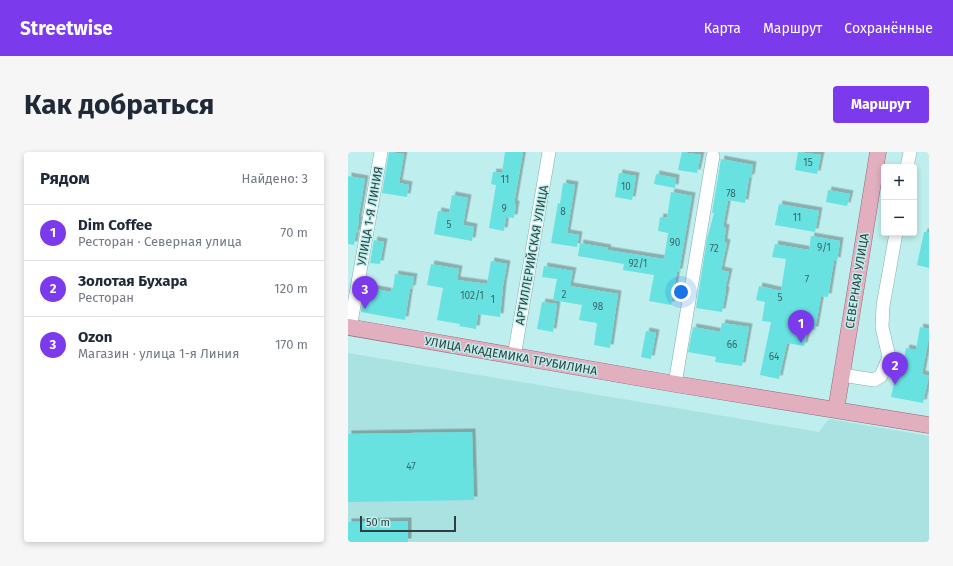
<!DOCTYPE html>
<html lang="ru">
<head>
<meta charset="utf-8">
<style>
	body { margin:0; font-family:"Fira Sans",sans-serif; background:#f6f6f7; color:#1f2937 }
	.controls { position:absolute; right:12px; top:12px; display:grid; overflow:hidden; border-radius:4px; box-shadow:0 2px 6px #0003 }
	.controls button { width:36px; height:36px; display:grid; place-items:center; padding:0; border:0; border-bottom:1px solid #e0e1e3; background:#fff; color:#1f2937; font:20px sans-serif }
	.scale { position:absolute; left:12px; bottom:10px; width:96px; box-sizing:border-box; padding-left:4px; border:2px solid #2d403f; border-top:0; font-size:11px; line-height:14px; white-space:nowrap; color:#2d403f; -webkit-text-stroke:3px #beeeed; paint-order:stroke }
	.you { position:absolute; left:333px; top:140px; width:14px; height:14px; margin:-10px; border:3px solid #fff; border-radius:50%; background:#1a73e8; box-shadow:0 0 0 6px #1a73e833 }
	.badge { display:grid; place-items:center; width:26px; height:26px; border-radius:50%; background:#7c3aed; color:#fff; font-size:13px; font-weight:700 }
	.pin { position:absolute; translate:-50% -33px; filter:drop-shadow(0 1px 2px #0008) }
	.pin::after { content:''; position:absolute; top:21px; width:14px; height:12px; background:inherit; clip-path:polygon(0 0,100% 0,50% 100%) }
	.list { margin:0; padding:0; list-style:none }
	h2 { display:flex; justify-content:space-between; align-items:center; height:52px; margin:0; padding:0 16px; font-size:17px }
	h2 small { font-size:13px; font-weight:400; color:#747a83 }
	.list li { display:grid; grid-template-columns:26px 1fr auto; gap:12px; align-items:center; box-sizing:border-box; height:56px; padding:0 16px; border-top:1px solid #e0e1e3 }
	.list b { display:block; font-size:15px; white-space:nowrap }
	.list p { margin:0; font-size:13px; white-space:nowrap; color:#747a83 }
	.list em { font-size:13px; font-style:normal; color:#747a83 }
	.map { position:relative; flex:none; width:581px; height:390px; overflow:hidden; border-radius:4px }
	header { display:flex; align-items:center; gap:24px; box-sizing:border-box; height:56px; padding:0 20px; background:#7c3aed; color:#fff }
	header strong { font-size:19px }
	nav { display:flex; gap:22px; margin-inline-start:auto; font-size:14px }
	.intro { display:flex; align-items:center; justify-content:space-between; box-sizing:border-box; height:96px; padding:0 24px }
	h1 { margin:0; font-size:28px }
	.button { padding:10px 18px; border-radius:4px; background:#7c3aed; color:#fff; font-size:14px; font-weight:700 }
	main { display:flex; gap:24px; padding:0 24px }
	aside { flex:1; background:#fff; border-radius:4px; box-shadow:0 2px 6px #0003 }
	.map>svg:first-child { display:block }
	.built { fill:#aae2e1 }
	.building { fill:#67e2e1; filter:url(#shadow) }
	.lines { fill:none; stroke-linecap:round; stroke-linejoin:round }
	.minor-casing { stroke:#81aead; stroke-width:14 }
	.major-casing { stroke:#966677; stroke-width:17 }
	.minor { stroke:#fff; stroke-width:13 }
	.major { stroke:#e2afbf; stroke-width:16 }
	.labels { text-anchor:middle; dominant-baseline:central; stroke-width:3; stroke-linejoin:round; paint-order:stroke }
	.number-label { font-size:10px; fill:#3c6868 }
	.street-label { font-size:12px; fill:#2d403f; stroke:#beeeed }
</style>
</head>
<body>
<header>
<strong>Streetwise</strong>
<nav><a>Карта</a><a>Маршрут</a><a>Сохранённые</a></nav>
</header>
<div class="intro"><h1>Как добраться</h1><a class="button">Маршрут</a></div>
<main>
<aside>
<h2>Рядом<small>Найдено: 3</small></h2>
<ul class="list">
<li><span class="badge">1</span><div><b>Dim Coffee</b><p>Ресторан · Северная улица</p></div><em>70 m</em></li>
<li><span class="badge">2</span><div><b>Золотая Бухара</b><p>Ресторан</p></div><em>120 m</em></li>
<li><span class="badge">3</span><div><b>Ozon</b><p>Магазин · улица 1-я Линия</p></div><em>170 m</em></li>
</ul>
</aside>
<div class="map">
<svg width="581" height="390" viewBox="0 0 581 390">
	<defs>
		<filter id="shadow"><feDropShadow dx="3.5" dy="-3.5" stdDeviation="0" flood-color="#0004"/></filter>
	</defs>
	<rect width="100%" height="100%" fill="#beeeed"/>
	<path class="built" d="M0,201l471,79 10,-13 100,17v106h-581z"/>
	<path class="building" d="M41,0l15,2 -5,29 10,2 -2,12 -25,-4z
		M157,0h18l-9,52h2l-2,14 -8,-1 -2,14 -15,-3 7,-43 -5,-1 2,-12 9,1z
		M334,0l19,3 -4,18 -19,-3z
		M450,0l23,3 -4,19 -22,-4z
		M373,7l32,6 -2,13 -2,-1 -4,26 -17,-3 -5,27 3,1 -2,14 3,1 -6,27 8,2 -4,18 1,1 -4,21 -26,-4 11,-69 7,-26h-2z
		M271,21l17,3 -4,24 -17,-3z
		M308,22l20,4 -1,10 -21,-4z
		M0,24l17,3 -7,41h1l-2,13 -1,-1 -2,13 -6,-1z
		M215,31l12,2 -8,48 12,2 -2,12 -26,-4 7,-40 2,1z
		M480,38l22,4 -3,12 -21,-4z
		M323,40l21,4 -13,76h-2l-6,33 -22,-4 5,-26 -31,-5 1,-6 -46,-8 2,-13 28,5 -1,2 57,9 4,-26 -10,-2 2,-14 7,1z
		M104,43l16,3 -5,27 11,2 -2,14 -38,-7 4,-23 11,2z
		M431,52l40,7 -4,21 -40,-7z
		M576,80h5v36l-12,-3z
		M463,84l29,5 -3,20 -3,-1 -6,37 -7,-1 -6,34 -7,-1 -4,17 -17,-3 -8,36 -19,-4 11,-53 -9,-1 3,-19 -9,-2 3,-14 22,5 5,-32 -14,-2 3,-13 34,6z
		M26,88l10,2 -4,22 -10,-1z
		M143,109l16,3 -4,22 -3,31 -22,-3 -2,15 -17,-3 1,-2 -23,-4 6,-32 -16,-3 4,-21 28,5 -2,11 30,4z
		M196,114l29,5 -3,15 48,8 -8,54 -16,-3 3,-22 -18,-3 3,-15 -29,-5 4,-21 -15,-2z
		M47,122l19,3 -2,12 -2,-1 -5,32 -44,-8 4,-25 26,5 1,-4 1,1z
		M194,150l15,2 -4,28 -16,-3z
		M374,171l27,4 -7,39 -27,-4 1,-5 -28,-5 5,-25 27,5z
		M572,175l9,2v8l-7,37 7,2 -6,27 -32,-6 6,-28 5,1 4,-22 10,2z
		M298,179l10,2 -5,26 -10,-2z
		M124,280l2,68 -126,2v-68z
		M60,369v21h-60v-20z"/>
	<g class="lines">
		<defs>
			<path id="minor" d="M559,15l3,-15
				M2,176l31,-176
				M166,205l35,-205
				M494,223l32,5 7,-4 8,-19 -7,-30 1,-21 13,-73
				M327,232l38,-228"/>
			<path id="major" d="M0,175l327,57 254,41
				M488,258l42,-258"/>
		</defs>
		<use href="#minor" class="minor-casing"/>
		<use href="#major" class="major-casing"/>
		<use href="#minor" class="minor"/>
		<use href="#major" class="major"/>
	</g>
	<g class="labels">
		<g class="number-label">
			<text x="460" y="11">15</text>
			<text x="157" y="28">11</text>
			<text x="278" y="35">10</text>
			<text x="383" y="42">78</text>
			<text x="156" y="57">9</text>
			<text x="215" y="60">8</text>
			<text x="449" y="66">11</text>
			<text x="101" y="73">5</text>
			<text x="327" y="91">90</text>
			<text x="476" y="96">9/1</text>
			<text x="366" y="97">72</text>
			<text x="290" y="112">92/1</text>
			<text x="459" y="128">7</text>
			<text x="216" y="143">2</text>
			<text x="124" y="144">102/1</text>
			<text x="432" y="146">5</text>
			<text x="145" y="148">1</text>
			<text x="250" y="155">98</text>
			<text x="384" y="193">66</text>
			<text x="426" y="205">64</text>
			<text x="63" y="315">47</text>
		</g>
		<g class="street-label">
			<text transform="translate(22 64) rotate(-80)">УЛИЦА 1-Я ЛИНИЯ</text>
			<text transform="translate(184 103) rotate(-80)">АРТИЛЛЕРИЙСКАЯ УЛИЦА</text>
			<text transform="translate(509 129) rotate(-81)">СЕВЕРНАЯ УЛИЦА</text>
			<text transform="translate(163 204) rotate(10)">УЛИЦА АКАДЕМИКА ТРУБИЛИНА</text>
		</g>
	</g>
</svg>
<div class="controls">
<button>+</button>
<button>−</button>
</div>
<div class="scale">50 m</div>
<div class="you"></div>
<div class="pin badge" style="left:453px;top:191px">1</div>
<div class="pin badge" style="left:547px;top:233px">2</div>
<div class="pin badge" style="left:17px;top:157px">3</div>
</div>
</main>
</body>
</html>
